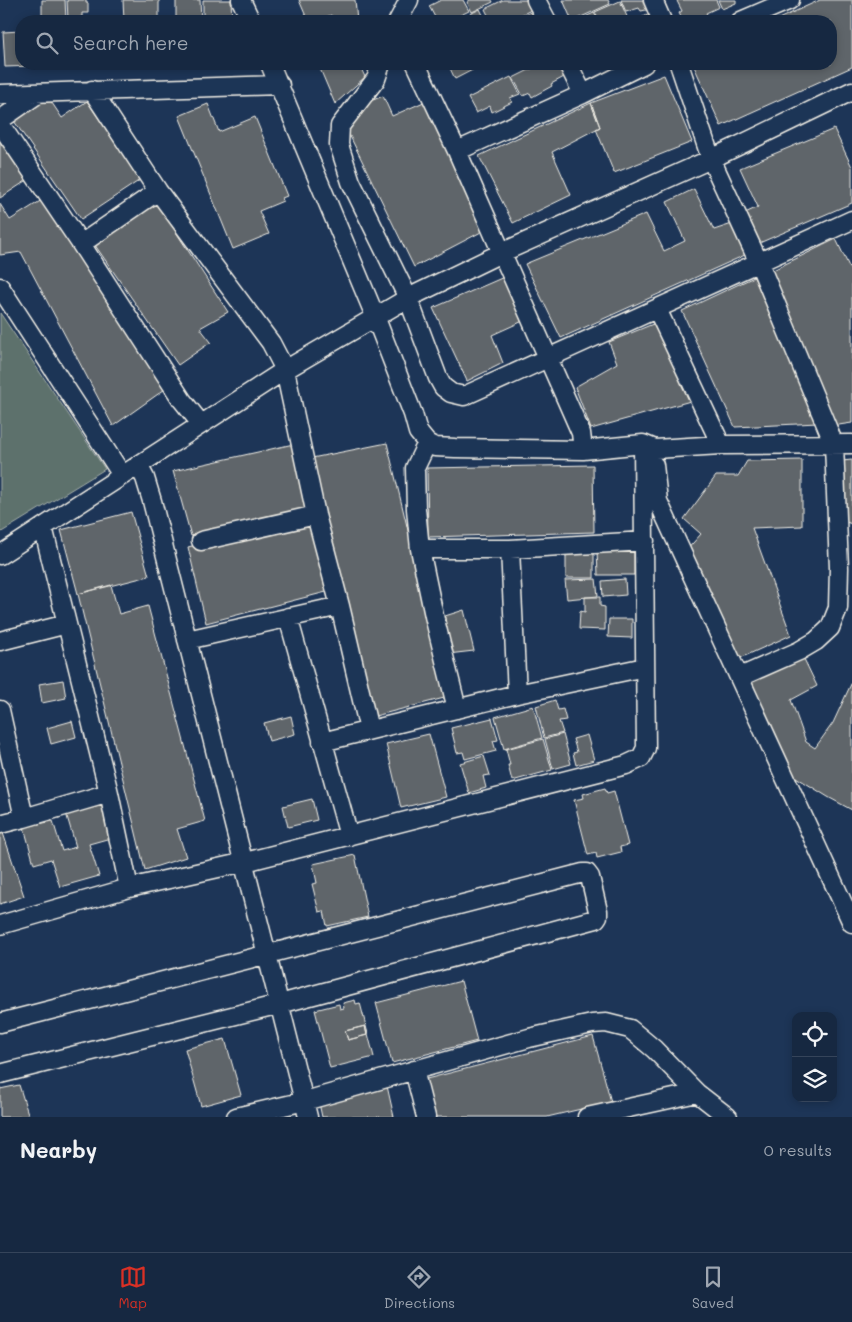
<!DOCTYPE html>
<html lang="en">
<head>
<meta charset="utf-8">
<style>
	body { margin:0; font-family:Mali,sans-serif; background:#23344c; color:#f1f3f6 }
	.controls { position:absolute; right:15px; bottom:15px; display:grid; overflow:hidden; border-radius:10px; box-shadow:0 2px 8px #0003 }
	.controls button { width:45px; height:45px; display:grid; place-items:center; padding:0; border:0; border-bottom:1px solid #35445a; background:#162841; color:#f1f3f6; font:25px sans-serif }
	.list { margin:0; padding:0; list-style:none }
	h2 { display:flex; justify-content:space-between; align-items:center; height:65px; margin:0; padding:0 20px; font-size:21px }
	h2 small { font-size:16px; font-weight:400; color:#9ea6b1 }
	.icon { flex:none; width:28px; height:28px; fill:none; stroke:currentColor; stroke-width:2; stroke-linecap:round; stroke-linejoin:round }
	.map { position:relative; flex:none; width:852px; height:1117px; overflow:hidden }
	.search { position:absolute; background:#162841; box-shadow:0 2px 8px #0003; left:15px; right:15px; top:15px; height:55px; display:flex; align-items:center; gap:12px; box-sizing:border-box; padding:0 18px; border-radius:20px; color:#9ea6b1; font-size:19px }
	.sheet { height:135px; background:#162841 }
	nav { display:flex; justify-content:space-around; align-items:center; box-sizing:border-box; height:70px; border-top:1px solid #35445a; background:#162841; font-size:14px; color:#9ea6b1 }
	nav a { display:grid; justify-items:center; gap:2px }
	nav .on { color:#d93025 }
	.map>svg:first-child { display:block }
	.green { fill:#5d716c; stroke:#a8b1aa }
	.building { fill:#5f656a; stroke:#f4f1e8; fill-rule:evenodd }
	.lines { fill:none; stroke-linecap:round; stroke-linejoin:round }
	.minor-casing { stroke:#f4f1e8; stroke-width:21 }
	.minor { stroke:#1d3557; stroke-width:18 }
</style>
</head>
<body>
<div class="map">
<svg width="852" height="1117" viewBox="0 0 852 1117">
	<rect width="100%" height="100%" fill="#1d3557"/>
	<filter id="ink" filterUnits="userSpaceOnUse"><feTurbulence type="fractalNoise" baseFrequency=".02" numOctaves="2"/><feDisplacementMap in="SourceGraphic" scale="10" xChannelSelector="R" yChannelSelector="G"/><feConvolveMatrix kernelMatrix="1 2 1 2 8 2 1 2 1" color-interpolation-filters="sRGB"/></filter>
	<g filter="url(#ink)">
		<path class="green" d="M0,313l105,156 -105,64z"/>
		<path class="building" d="M42,0h23l1,21h-24z
			M67,0h19v3h2v10h-6v4l-14,2z
			M123,0h36v21h-35z
			M176,0h24l1,21h-25z
			M203,0h28l1,21h-29z
			M299,0h56l2,21h-20l-6,-6 -15,6h-8z
			M463,0l6,11 -21,10h-11l-8,-15 12,-6z
			M470,0h22l1,2 -21,10 -5,-10z
			M503,0h28l4,8 -26,13h-18l-6,-12z
			M563,0h45l2,4 -38,17z
			M621,0h26l4,9 -10,2 -2,-3 -13,4z
			M679,0h37l3,7 -13,6 2,3 -10,4 -2,-3 -8,4h-5l-4,-8 3,-2 -5,-10z
			M718,0h18v3l-14,6z
			M820,0h32v67l-131,59 -28,-62h138v-43h-57z
			M620,1l9,20h-30l-4,-9z
			M480,9l6,12h-30z
			M537,9l6,12h-31z
			M594,13l5,8h-23z
			M652,13l4,8h-22z
			M21,31v33h14v2l-30,1 -2,-35z
			M318,64h41l6,13 -30,27z
			M448,64h36l-29,15z
			M541,64h17l6,13 -13,7 1,2 -20,11 -2,-4 -7,3 -10,-18z
			M664,75l28,67 -78,31 -18,-44 4,-2 -9,-24z
			M511,77l9,17 -10,4 2,4 -20,10 -2,-6 -14,7 -8,-15z
			M383,96l9,20 34,-15 57,130 -69,36 -68,-139 12,-22z
			M48,97l14,21 25,-17 53,79 -59,39 -69,-101z
			M591,103l9,24 -48,25 19,43 -58,28 -34,-67z
			M208,104l11,28 36,-15 32,79 -5,2 1,3 -24,10 10,23 -36,15 -54,-133z
			M834,129l18,38v36l-95,41 -14,-30 15,-7 -18,-39z
			M0,135l29,44 -29,19z
			M694,189l20,41 18,-6 13,31 -184,83 -36,-74 121,-50 18,37 21,-10 -18,-39z
			M152,195l76,117 -28,16 11,14 -33,23 -88,-127z
			M42,200l126,187 -55,39 -92,-174 -21,3v-51l10,16z
			M836,239l16,34v150l-20,3 -63,-154z
			M504,277l19,44 -31,14 11,28 -36,18 -34,-73z
			M754,277l64,146 -83,4 -53,-116z
			M653,324l41,76 -103,29 -16,-42 42,-24 -8,-21z
			M298,443l16,63 -123,30 -18,-65z
			M387,443l61,254 -73,19 -63,-258z
			M802,460v66l-50,2 39,107 -55,25 -51,-108 16,-18 -17,-15 32,-43h22l9,-15z
			M852,460v64l-9,-3 -1,-60z
			M593,465l1,67 -166,5 -1,-69z
			M131,512l18,64 -71,18 -17,-64z
			M310,516l20,75 -124,32 -18,-76z
			M597,550h37v25h-36z
			M594,552v26h-28v-25z
			M596,579l2,17 -31,3 -2,-19z
			M625,579l1,16 -23,2 -1,-16z
			M111,585l8,29 29,-8 57,215 -28,8 9,28 -41,13 -67,-276z
			M585,597h15v9l5,1v23l-26,-1 1,-18 5,1z
			M464,610l10,41 -26,3 -9,-26 6,-5v-7z
			M609,619h23v19l-24,-1z
			M804,659l13,27 -26,14 15,42 9,6 18,-25 19,-41v128l-24,-13 -37,-23 -45,-92z
			M63,680l3,18 -24,5 -3,-19z
			M555,700l3,10 5,-1 3,11 -7,1 4,12 -19,5 -8,-32z
			M533,706l9,32 -38,11 -9,-32z
			M291,716l4,18 -26,7 -5,-18z
			M492,718l6,22 -5,1 3,10 -31,8 -2,-7 -6,1 -6,-25z
			M72,721l4,16 -25,7 -4,-16z
			M429,734l17,63 -45,11 -15,-64z
			M563,734l8,30 -18,5 -8,-30z
			M587,735l7,25 -18,5 -3,-12 4,-1 -4,-13z
			M543,739l9,31 -40,11 -4,-16h2l-4,-16z
			M484,756l6,19 -7,1 3,12 -17,5 -9,-30z
			M605,788l2,5 7,-2 14,54 -8,2 1,5 -24,6 -1,-5 -8,2 -14,-55 10,-2 -1,-4z
			M312,799l5,21 -29,7 -5,-21z
			M104,805l10,32 -25,7 10,32 -39,11 -9,-28 -17,5 -10,-37 29,-6 9,30 14,-4 -10,-34z
			M3,833l21,63 -24,8v-70z
			M355,855l13,62 -41,9 -3,-15 -5,1 -7,-28 5,-1 -4,-19z
			M461,981l16,60 -85,22 -16,-60z
			M355,1000l1,4 4,-1 14,54 -44,11 -15,-58 24,-6 1,5 4,-1 -1,-5zM365,1026l2,9 -19,5 -3,-9z
			M365,1026l2,9 -19,5 -3,-9z
			M593,1036l18,66 -64,15h-123l-9,-35z
			M225,1039l16,56 -40,11 -16,-57z
			M19,1085l10,32h-29v-28z
			M387,1086l7,31h-72l-3,-14z"/>
		<g class="lines">
			<defs>
				<path id="minor" d="M241,0l10,21
					M536,0l11,21
					M653,0l9,21
					M398,21l11,-21
					M741,21l49,-21
					M270,64l105,252 38,98 5,18 9,11 8,4 20,1 128,2 60,-6 12,5 66,-4 131,-1
					M381,64l-5,15 -36,47 -1,19 12,37 57,116 30,80 5,9 8,6 13,3 388,-176
					M416,64l41,87 124,282 2,17
					M568,64l15,30
					M679,64l32,95 48,104 75,181 5,124 -1,40 -8,20 -14,13 -17,10 -59,26
					M92,90l66,101 113,152 14,27 31,145 24,91 29,124
					M0,94l280,-9
					M0,120l39,-27
					M0,124l81,120 101,156 19,24
					M457,151l126,-57 61,-30
					M81,244l77,-53
					M0,287l122,188
					M657,309l64,136
					M427,443l-12,25 1,41 4,40 14,67 23,93
					M138,465l7,13 7,23 156,616
					M654,465l4,36 194,422
					M43,527l24,97
					M201,541l115,-26
					M420,549h90l135,-8
					M510,549l7,145
					M0,555l285,-185 123,-72 93,-45 210,-94 141,-68
					M288,617l61,219
					M187,640l153,-34
					M0,641l67,-17 42,169 20,95
					M0,710l24,108 -24,6
					M322,742l195,-48 128,-27
					M24,818l85,-25
					M0,925l129,-37 116,-26 381,-97 15,-7 5,-10 -3,-304
					M0,1023l583,-150h4l3,4 8,34v5l-2,3 -316,85 -280,70
					M414,1070l12,47
					M236,1117l69,-16 224,-63 63,-14 14,-1 24,6 24,20 43,44 31,24
					M587,1117l110,-24"/>
			</defs>
			<use href="#minor" class="minor-casing"/>
			<use href="#minor" class="minor"/>
		</g>
	</g>
</svg>
<div class="controls">
<button><svg class="icon" aria-label="locate" viewBox="0 0 24 24"><circle cx="12" cy="12" r="6"/><path d="M12 2v4M12 18v4M2 12h4M18 12h4"/></svg></button>
<button><svg class="icon" aria-label="layers" viewBox="0 0 24 24"><path d="M12 4l9 5-9 5-9-5zM3 14l9 5 9-5"/></svg></button>
</div>
<div class="search"><svg class="icon" aria-label="search" viewBox="0 0 24 24"><circle cx="10" cy="10" r="6"/><path d="M15 15l6 6"/></svg>Search here</div>
</div>
<section class="sheet">
<h2>Nearby<small>0 results</small></h2>
<ul class="list">
</ul>
</section>
<nav>
<a class="on"><svg class="icon" aria-label="map" viewBox="0 0 24 24"><path d="M3 6l6-2 6 2 6-2v14l-6 2-6-2-6 2zM9 4v14M15 6v14"/></svg>Map</a>
<a><svg class="icon" aria-label="directions" viewBox="0 0 24 24"><path d="M12 3l9 9-9 9-9-9zM9 14v-3h6M13 9l2 2-2 2"/></svg>Directions</a>
<a><svg class="icon" aria-label="saved" viewBox="0 0 24 24"><path d="M7 4h10v16l-5-4-5 4z"/></svg>Saved</a>
</nav>
</body>
</html>
